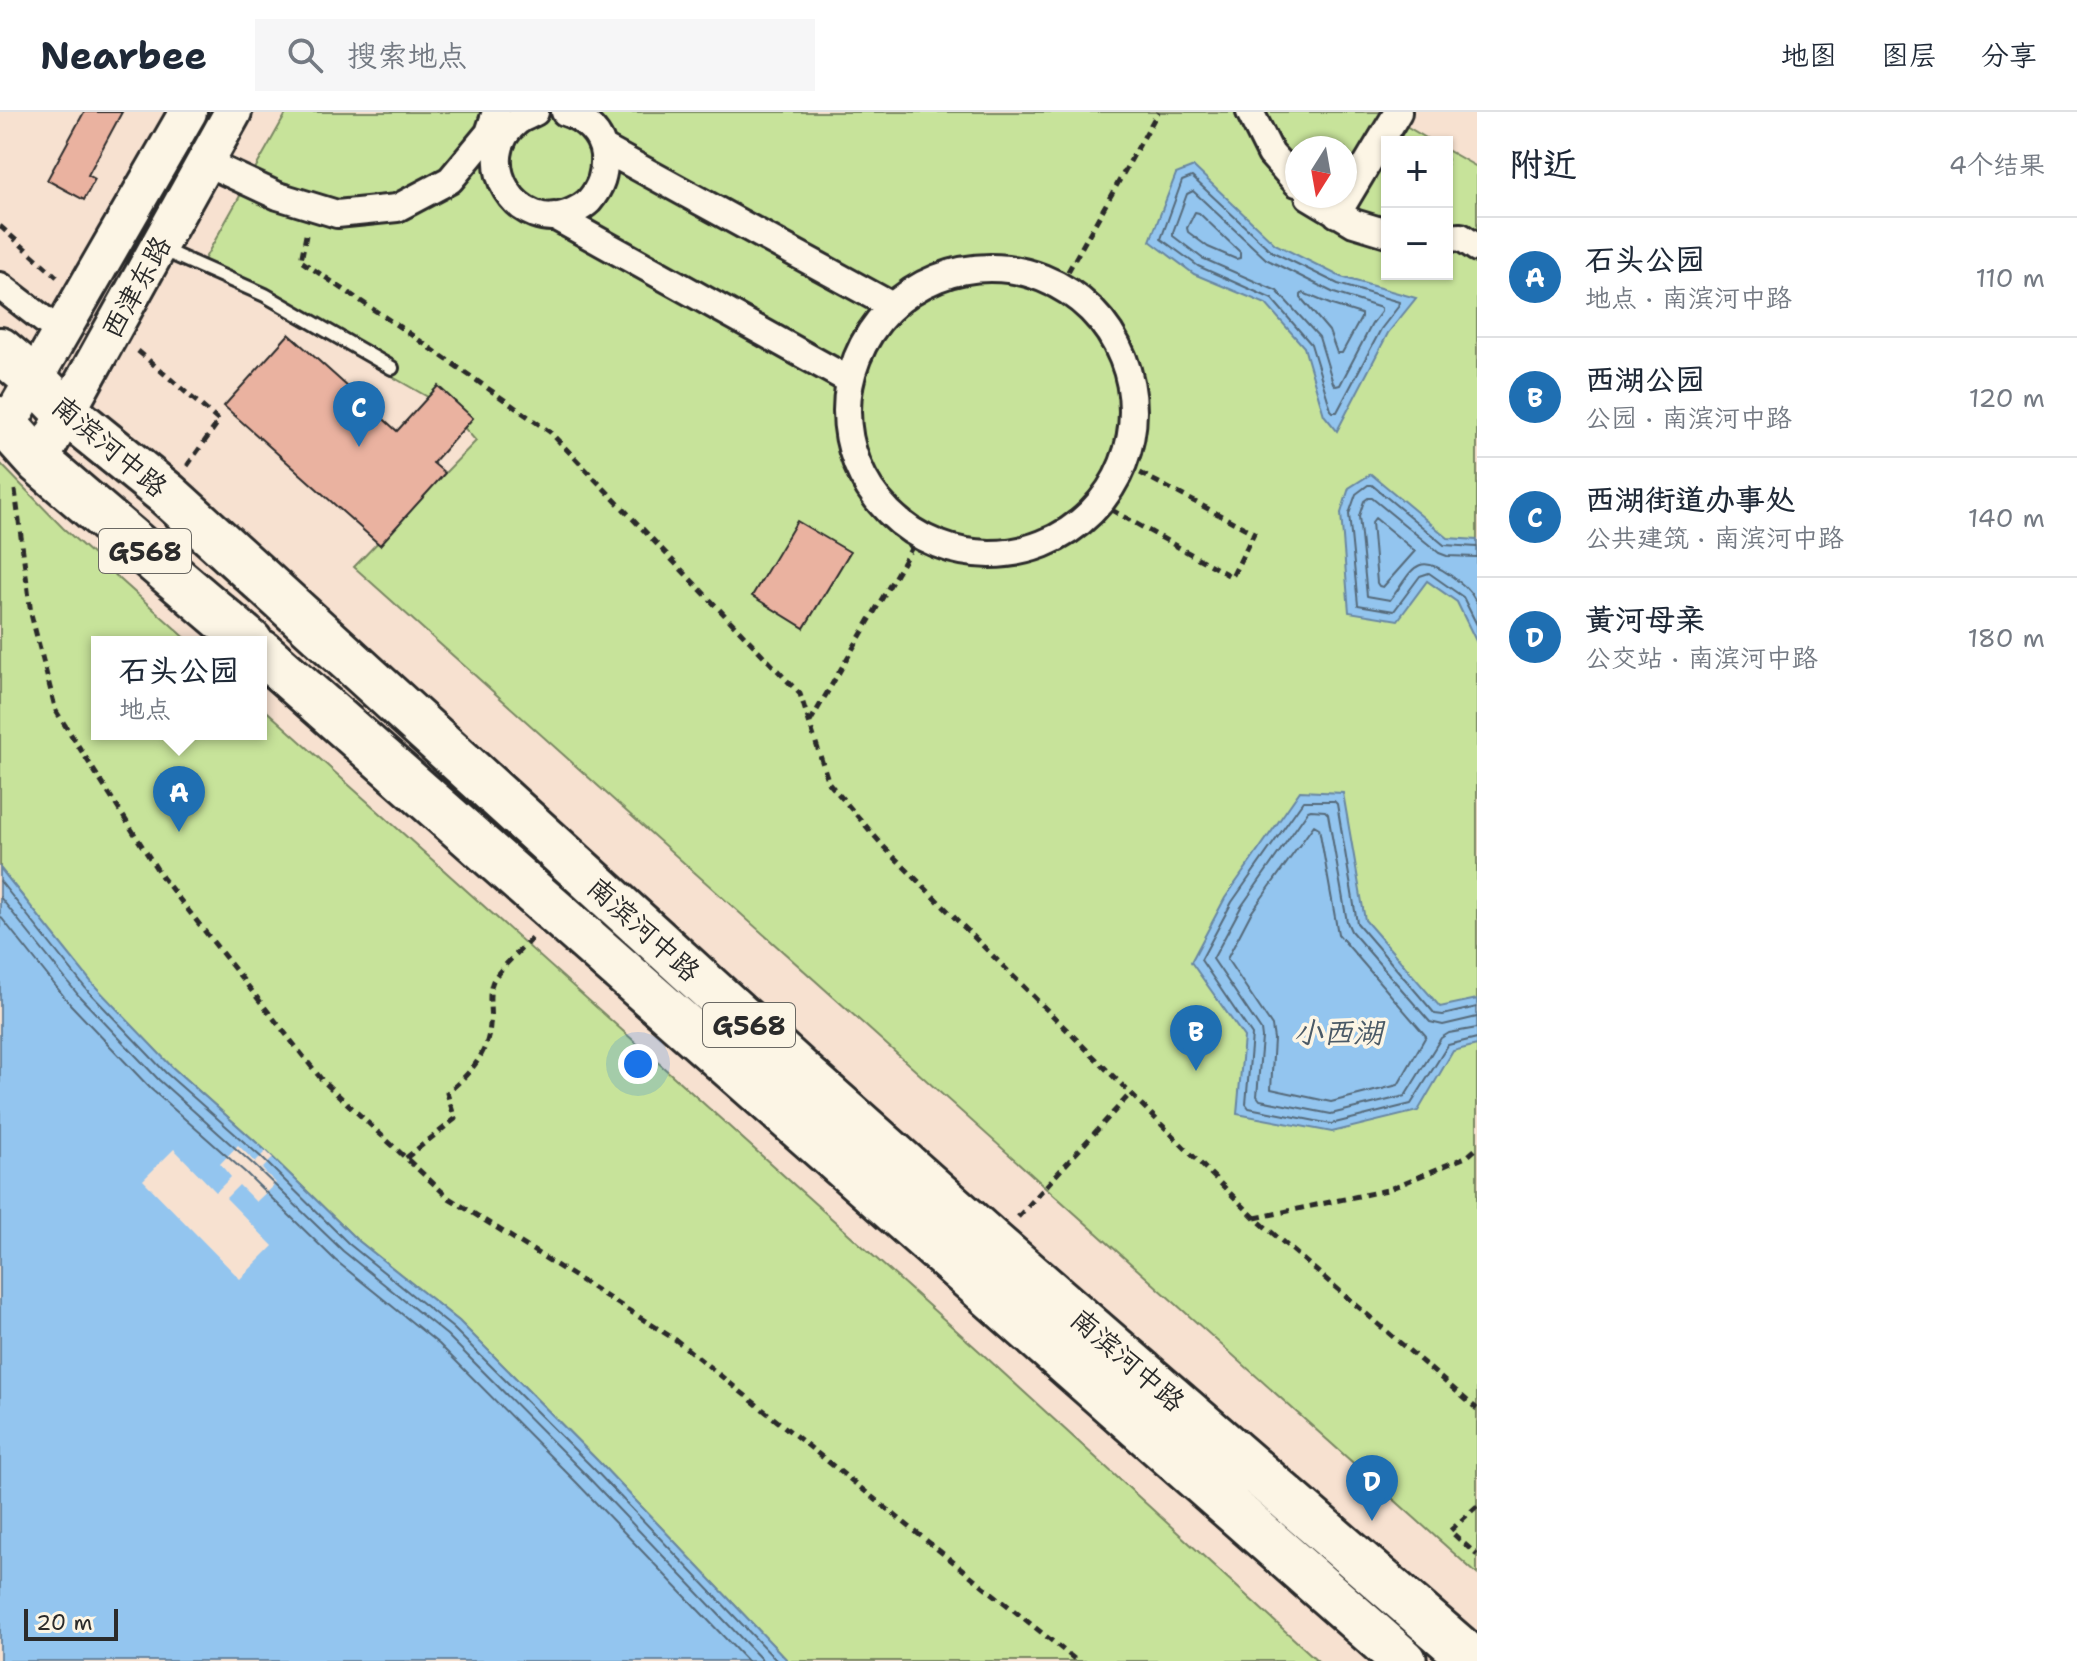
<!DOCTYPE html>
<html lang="zh">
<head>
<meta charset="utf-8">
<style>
	body { margin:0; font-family:"Shantell Sans","LXGW WenKai TC",sans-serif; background:#f6f6f7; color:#1f2937 }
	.controls { position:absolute; right:24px; top:24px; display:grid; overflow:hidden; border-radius:0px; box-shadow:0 2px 6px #0004 }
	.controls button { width:72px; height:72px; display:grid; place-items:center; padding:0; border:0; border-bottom:2px solid #e0e1e3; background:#fff; color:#1f2937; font:40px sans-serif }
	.compass { position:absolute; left:1285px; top:24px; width:72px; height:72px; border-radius:50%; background:#fff; box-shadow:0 2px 6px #0004; rotate:191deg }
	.scale { position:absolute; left:24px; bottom:20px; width:94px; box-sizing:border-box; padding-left:8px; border:4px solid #2b2b2b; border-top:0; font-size:22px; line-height:28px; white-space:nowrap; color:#2b2b2b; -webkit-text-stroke:6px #fcf5e5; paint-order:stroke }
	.you { position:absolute; left:638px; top:952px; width:28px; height:28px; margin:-20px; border:6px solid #fff; border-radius:50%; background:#1a73e8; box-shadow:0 0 0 12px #1a73e833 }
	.badge { display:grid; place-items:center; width:52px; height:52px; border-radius:50%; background:#1f6fb2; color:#fff; font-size:26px; font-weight:700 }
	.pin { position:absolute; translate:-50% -66px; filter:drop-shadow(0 2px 4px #0008) }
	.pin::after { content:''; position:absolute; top:42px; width:28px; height:24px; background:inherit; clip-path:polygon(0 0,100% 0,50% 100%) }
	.popup { position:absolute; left:91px; top:524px; width:176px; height:104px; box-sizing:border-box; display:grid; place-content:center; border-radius:0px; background:#fff; filter:drop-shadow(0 2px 6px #0005); font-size:26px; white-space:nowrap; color:#747a83 }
	.popup b { font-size:30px; color:#1f2937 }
	.popup::after { content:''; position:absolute; left:50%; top:100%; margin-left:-16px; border:16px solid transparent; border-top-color:#fff }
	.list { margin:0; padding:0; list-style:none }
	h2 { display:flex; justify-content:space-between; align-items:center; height:104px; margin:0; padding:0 32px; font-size:34px }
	h2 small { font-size:26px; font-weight:400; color:#747a83 }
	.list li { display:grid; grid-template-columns:52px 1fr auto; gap:24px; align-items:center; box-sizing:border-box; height:120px; padding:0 32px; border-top:2px solid #e0e1e3 }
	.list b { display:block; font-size:30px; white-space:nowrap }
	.list p { margin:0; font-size:26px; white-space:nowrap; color:#747a83 }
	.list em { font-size:26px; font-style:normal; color:#747a83 }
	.icon { flex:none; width:44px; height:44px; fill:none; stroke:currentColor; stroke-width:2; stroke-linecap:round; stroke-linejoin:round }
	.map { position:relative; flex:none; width:1477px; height:1549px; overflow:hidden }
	header { display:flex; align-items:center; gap:48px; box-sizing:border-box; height:112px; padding:0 40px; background:#fff; border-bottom:2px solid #e0e1e3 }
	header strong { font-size:38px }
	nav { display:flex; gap:44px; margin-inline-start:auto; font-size:28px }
	.search { width:560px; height:72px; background:#f6f6f7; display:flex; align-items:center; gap:20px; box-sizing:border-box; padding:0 28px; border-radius:0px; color:#747a83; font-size:30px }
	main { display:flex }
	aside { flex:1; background:#fff }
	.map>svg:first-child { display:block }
	.green { fill:#c7e39a; stroke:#798762; stroke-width:2; fill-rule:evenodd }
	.water { fill:#93c5ef; stroke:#6987a1; stroke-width:2 }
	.pier { fill:#f7e1d0 }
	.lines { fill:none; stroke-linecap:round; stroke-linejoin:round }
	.shore { stroke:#556979; stroke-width:2 }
	.building { fill:#eab2a0; stroke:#2b2b2b; stroke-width:2 }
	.lane-casing { stroke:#2b2b2b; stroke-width:18 }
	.street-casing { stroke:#2b2b2b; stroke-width:32 }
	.secondary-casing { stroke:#2b2b2b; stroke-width:42 }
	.highway-casing { stroke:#2b2b2b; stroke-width:50 }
	.path { stroke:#2b2b2b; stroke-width:5; stroke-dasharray:8 6; stroke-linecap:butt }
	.lane { stroke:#fcf5e5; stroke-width:12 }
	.street { stroke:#fcf5e5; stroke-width:26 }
	.secondary { stroke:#fcf5e5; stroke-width:36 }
	.highway { stroke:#fcf5e5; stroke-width:44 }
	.labels { text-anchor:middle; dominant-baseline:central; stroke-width:7; stroke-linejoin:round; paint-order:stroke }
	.shield { fill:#fcf5e5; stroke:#6a6863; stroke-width:2 }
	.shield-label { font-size:26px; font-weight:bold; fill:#2b2b2b }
	.street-label { font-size:28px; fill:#2b2b2b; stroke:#fcf5e5 }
	.water-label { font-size:30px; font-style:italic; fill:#4a5966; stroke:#fcf5e5 }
</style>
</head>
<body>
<header>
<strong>Nearbee</strong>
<div class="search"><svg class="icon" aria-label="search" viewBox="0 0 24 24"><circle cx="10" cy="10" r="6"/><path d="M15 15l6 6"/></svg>搜索地点</div>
<nav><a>地图</a><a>图层</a><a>分享</a></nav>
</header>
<main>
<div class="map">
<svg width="1477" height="1549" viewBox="0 0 1477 1549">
	<rect width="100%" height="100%" fill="#f7e1d0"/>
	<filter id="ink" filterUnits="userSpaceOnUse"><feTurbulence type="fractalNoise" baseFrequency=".0125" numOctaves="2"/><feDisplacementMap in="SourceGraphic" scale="16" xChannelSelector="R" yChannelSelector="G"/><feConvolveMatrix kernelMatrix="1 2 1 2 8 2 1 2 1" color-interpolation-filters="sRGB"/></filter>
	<g filter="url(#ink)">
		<path class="green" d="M287,0h1095l51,30h-46v132h60v-124l30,17v1407l-1123,-1007 122,-126 -29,-33 -247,-141zM1297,36h48v48h-48z
			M0,351l63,65 127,114h-93v92h164v-28l726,652 331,303h-530l-189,-199 -140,-141 -104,-83 -89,-87 -94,-84 -79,-82 -93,-117z"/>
		<path class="water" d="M1194,55l81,77 66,33 75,21 -28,35 -51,98 -13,-16 -20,-68 -38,-43 -72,-30 -44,-33 26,-67z
			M1371,362l77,64 29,2v103l-20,-41 -30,-21 -29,39 -49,-8 -8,-99 8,-25z
			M1300,679l43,2 22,127 75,87 37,-8v46l-24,6 -35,60 -86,21 -95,-18 7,-77 -53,-75 34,-64z
			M0,756l93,116 79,83 94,84 89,87 104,83 140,141 189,199h-788z"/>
		<path class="pier" d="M238,1033l17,17 11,-11 7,7 -11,11 14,14 -20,19 -17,-17 -13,13 47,48 -33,33 -97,-99 31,-31 42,43 15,-15 -11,-13z"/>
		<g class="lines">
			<path class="shore" d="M1192,65l79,74 67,33 61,18 -1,5 -17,22 -44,83h-4l-2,-2 -20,-66 -39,-45 -74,-33 -37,-27 21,-58z
				M1193,79l73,68 68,34 47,15v4l-9,12 -32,61 -4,1 -3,-3 -14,-46 -42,-46 -75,-33 -29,-22v-4l14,-38z
				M1195,100l4,1 41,39v6l-4,1 -28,-12 -20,-15 -1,-4z
				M1303,181l29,12 29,9v4l-19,35h-5l-8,-22 -28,-33v-3z
				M1375,406l40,33 -32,36 -4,-1 -2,-3 -5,-61z
				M1477,435l-33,-2 -72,-60h-4l-12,9 -7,20 9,91 36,6 26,-35 9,-3 34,24 14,28
				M1477,445l-30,-1 -8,-3 -67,-55h-4l-4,3 -5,15 8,80 23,4c21,-25 24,-51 60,-25 11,8 20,14 27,28
				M1314,713l5,3 19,106 88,102 -28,49 -67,17 -60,-13 3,-50 -2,-13 -45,-67 24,-46z
				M0,769l87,109 79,83 95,84 88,87 104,84 140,140 184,193
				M0,785l79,99 80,84 95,85 89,86 104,84 139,140 177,186
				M0,804l70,88 81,85 95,84 89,87 104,84 138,139 170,178
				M1477,895l-34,8 -8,-1 -78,-91 -20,-119 -3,-3h-31l-71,101 -31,58 51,75 -6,69 3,4 82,16 80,-20 37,-59 29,-7
				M1477,905l-34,8 -13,-3 -79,-91 -4,-9 -19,-108 -3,-3 -14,-1 -3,1 -67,96 -28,52 48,71 1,8 -5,58 3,4 71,14 74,-18 36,-58 8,-5 28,-5"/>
		</g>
		<path class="building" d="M84,0h38l-34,63 7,4 -11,21 -37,-20z
			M289,222l108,97 41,-45 35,32 -40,45 12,10 -65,72 -156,-139z
			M797,409l53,31 -46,76 -52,-32z"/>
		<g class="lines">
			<defs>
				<path id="lane" d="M161,137l104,46 127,73"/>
				<path id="street" d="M535,0c-5,3 -12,5 -17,9 -49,37 0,118 56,90 6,-3 10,-5 15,-10 12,-14 16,-27 15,-46 -2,-21 -20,-37 -39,-43
					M1250,0l21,42 26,29
					M603,36l289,158
					M205,50l73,34 59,18 60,-6 53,-28 39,-47 7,-21
					M1309,84l45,27 33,10
					M1337,102l61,-102
					M554,104l295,164
					M1447,126l14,-1 16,11
					M847 299a143 143 0 1 1 286 0a143 143 0 1 1-286 0Z
					M0,174l61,47"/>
				<path id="secondary" d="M7,314l181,-314
					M39,350l194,-350"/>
				<path id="highway" d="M0,238l34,29 33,34 100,81 634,578 193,172 480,417
					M0,307l39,43 211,180
					M261,540l1143,1009"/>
			</defs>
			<use href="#lane" class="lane-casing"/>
			<use href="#street" class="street-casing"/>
			<use href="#secondary" class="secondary-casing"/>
			<use href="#highway" class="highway-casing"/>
			<path class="path" d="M0,114l57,51
				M306,123l-5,26 115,77 134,94 250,262 29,89 55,64 371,371 222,191
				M1061,172l97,-172
				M138,239l81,70 -32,45
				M15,378l16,124 25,97 106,166 160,203 127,118 227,142 401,321
				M1099,391l133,74 22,-44 -131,-69
				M810,610l108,-185
				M406,1046l49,-39 -8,-26c21,-18 41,-38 43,-68 2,-14 -3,-30 3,-44 5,-11 30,-33 39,-43
				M1018,1105l112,-123
				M1255,1106l132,-28 81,-34 9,-8
				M1477,1394l-27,25 27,24"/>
			<use href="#lane" class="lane"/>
			<use href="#street" class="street"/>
			<use href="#secondary" class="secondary"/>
			<use href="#highway" class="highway"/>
		</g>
	</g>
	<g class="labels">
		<g class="shield">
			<rect x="99" y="417" width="92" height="44" rx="6"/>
			<rect x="703" y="891" width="92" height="44" rx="6"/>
		</g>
		<g class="shield-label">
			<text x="145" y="439">G568</text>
			<text x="749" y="913">G568</text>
		</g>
		<g class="street-label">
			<text transform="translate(136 175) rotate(-61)">西津东路</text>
			<text transform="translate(110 334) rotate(40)">南滨河中路</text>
			<text transform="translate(644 817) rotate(42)">南滨河中路</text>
			<text transform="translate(1128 1248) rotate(41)">南滨河中路</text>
		</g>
		<g class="water-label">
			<text x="1338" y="920">小西湖</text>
		</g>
	</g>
</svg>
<div class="controls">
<button>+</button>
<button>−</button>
</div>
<svg class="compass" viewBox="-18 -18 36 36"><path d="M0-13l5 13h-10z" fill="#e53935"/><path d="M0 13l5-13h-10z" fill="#747a83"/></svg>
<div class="scale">20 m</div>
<div class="you"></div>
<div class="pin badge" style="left:179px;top:720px">A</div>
<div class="popup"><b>石头公园</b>地点</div>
<div class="pin badge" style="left:1196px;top:959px">B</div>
<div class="pin badge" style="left:359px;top:335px">C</div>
<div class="pin badge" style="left:1372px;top:1409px">D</div>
</div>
<aside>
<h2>附近<small>4个结果</small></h2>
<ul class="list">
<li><span class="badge">A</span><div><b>石头公园</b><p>地点 · 南滨河中路</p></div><em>110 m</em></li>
<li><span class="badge">B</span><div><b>西湖公园</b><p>公园 · 南滨河中路</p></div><em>120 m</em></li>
<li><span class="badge">C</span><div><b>西湖街道办事处</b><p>公共建筑 · 南滨河中路</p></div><em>140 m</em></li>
<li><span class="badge">D</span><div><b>黄河母亲</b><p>公交站 · 南滨河中路</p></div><em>180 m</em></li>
</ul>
</aside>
</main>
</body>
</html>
